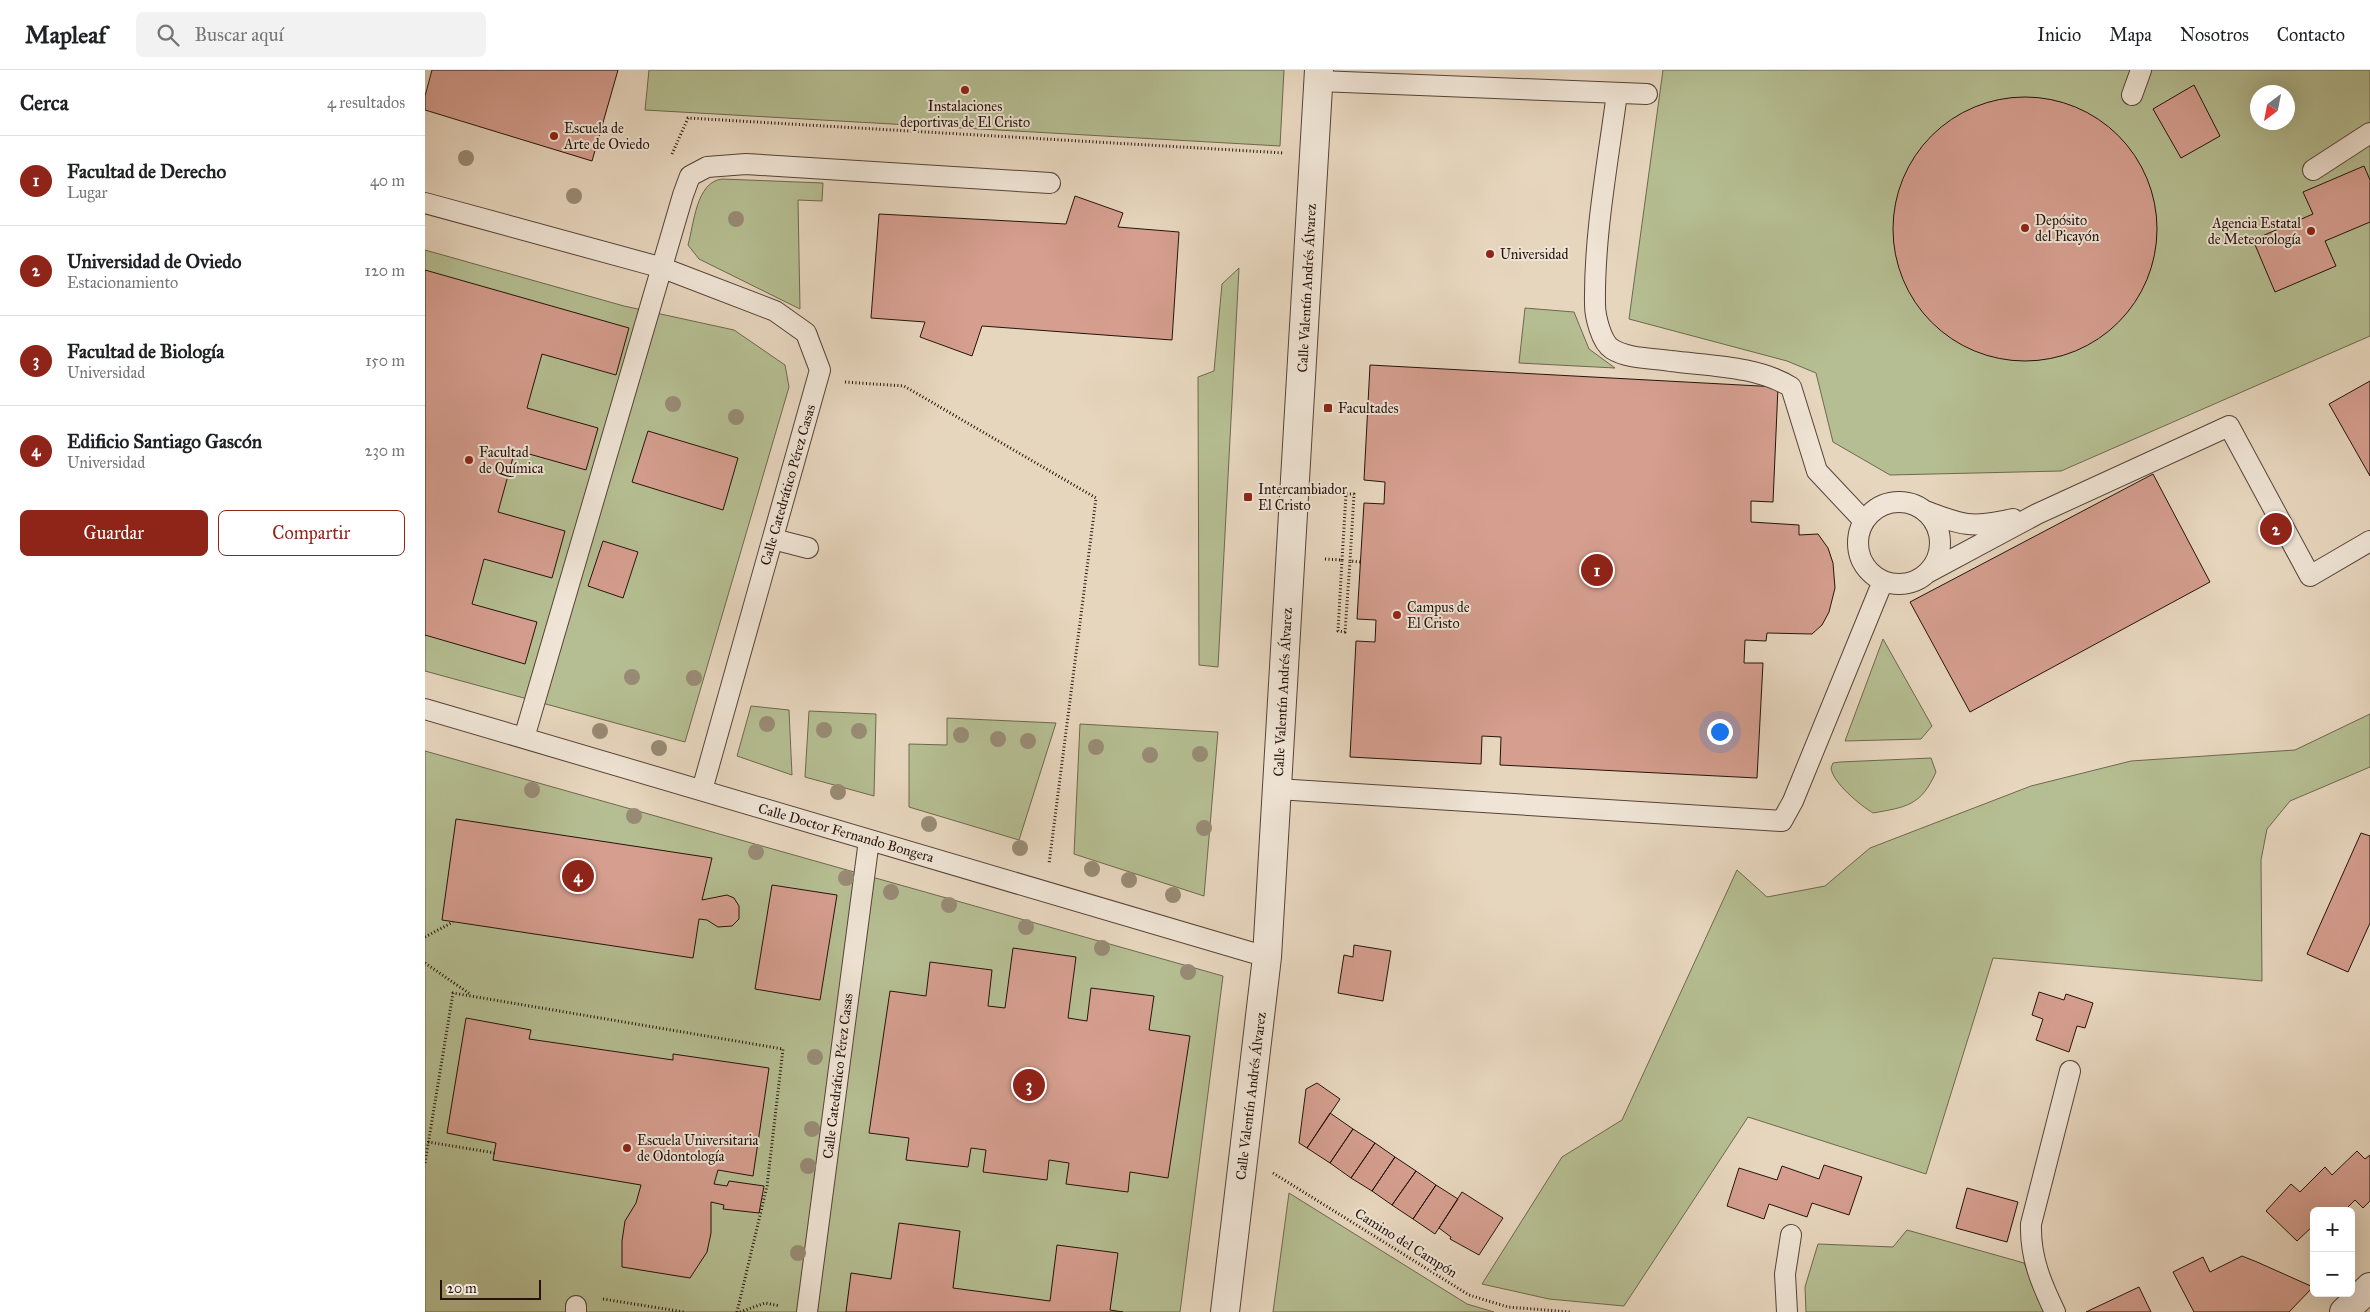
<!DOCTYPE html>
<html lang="es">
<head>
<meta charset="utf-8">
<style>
	body { margin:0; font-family:"IM FELL Great Primer",serif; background:#f2f2f2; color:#202124 }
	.controls { position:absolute; right:15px; bottom:15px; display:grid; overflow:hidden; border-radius:8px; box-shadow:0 5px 20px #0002 }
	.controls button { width:45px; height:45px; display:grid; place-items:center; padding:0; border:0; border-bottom:1px solid #e0e0e0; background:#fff; color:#202124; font:25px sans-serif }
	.compass { position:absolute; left:1825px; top:15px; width:45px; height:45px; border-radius:50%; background:#fff; box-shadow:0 5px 20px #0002; rotate:212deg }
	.scale { position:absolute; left:15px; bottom:12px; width:101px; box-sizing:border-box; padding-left:5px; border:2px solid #26120b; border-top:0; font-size:14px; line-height:18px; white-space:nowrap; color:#26120b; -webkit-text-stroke:4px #efe4d5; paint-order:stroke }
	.you { position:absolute; left:1294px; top:661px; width:18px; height:18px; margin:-12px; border:4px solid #fff; border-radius:50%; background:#1a73e8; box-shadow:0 0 0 8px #1a73e833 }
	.badge { display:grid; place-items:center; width:32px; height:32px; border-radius:50%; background:#8f2418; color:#fff; font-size:16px; font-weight:700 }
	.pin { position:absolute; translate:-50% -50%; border:2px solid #fff; box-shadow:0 1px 5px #0006 }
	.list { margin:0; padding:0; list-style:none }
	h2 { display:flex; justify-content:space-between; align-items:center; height:65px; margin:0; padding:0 20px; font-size:21px }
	h2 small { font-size:16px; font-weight:400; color:#757577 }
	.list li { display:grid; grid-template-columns:32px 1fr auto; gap:15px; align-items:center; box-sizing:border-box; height:90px; padding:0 20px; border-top:1px solid #e0e0e0 }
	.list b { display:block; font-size:19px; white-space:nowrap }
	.list p { margin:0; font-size:16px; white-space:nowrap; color:#757577 }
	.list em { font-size:16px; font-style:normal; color:#757577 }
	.actions { display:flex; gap:10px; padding:15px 20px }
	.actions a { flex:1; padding:11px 0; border:1px solid #8f2418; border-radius:8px; text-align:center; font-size:18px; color:#8f2418 }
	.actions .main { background:#8f2418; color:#fff }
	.icon { flex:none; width:28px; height:28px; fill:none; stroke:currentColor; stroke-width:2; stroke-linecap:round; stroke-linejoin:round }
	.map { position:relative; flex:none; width:1945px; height:1242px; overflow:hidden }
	header { display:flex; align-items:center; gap:30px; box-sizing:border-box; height:70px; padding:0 25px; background:#fff; border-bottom:1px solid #e0e0e0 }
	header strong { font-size:24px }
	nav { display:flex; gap:28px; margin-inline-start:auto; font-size:18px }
	.search { width:350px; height:45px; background:#f2f2f2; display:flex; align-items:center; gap:12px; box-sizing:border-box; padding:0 18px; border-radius:8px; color:#757577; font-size:19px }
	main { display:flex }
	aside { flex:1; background:#fff }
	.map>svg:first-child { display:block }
	.green { fill:#b5be92; stroke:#6e684e; fill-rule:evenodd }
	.building { fill:#d59e8f; stroke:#26120b }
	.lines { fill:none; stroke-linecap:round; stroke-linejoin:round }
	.service-casing { stroke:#564338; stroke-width:22 }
	.minor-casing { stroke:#564338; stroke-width:30 }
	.path { stroke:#26120b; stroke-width:3; stroke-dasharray:1 2.5; stroke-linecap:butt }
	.service { stroke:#efe4d5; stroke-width:20 }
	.minor { stroke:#efe4d5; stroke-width:28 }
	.tree { fill:#988b75 }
	.poi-dot { fill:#8f2418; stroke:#efe4d5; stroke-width:2 }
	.labels { text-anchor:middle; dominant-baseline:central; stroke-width:4; stroke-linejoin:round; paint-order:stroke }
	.poi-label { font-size:14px; fill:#26120b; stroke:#efe4d5; text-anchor:start }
	.street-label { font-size:14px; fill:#26120b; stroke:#efe4d5 }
</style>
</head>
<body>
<header>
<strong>Mapleaf</strong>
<div class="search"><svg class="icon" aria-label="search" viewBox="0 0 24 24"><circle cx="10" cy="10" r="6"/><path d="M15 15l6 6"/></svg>Buscar aquí</div>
<nav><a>Inicio</a><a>Mapa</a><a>Nosotros</a><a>Contacto</a></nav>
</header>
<main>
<aside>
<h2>Cerca<small>4 resultados</small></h2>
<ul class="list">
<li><span class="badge">1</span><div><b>Facultad de Derecho</b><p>Lugar</p></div><em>40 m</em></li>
<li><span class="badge">2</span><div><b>Universidad de Oviedo</b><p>Estacionamiento</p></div><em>120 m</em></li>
<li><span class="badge">3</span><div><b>Facultad de Biología</b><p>Universidad</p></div><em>150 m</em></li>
<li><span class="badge">4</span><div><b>Edificio Santiago Gascón</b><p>Universidad</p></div><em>230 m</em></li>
</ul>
<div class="actions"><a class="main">Guardar</a><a>Compartir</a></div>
</aside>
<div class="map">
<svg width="1945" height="1242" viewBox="0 0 1945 1242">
	<rect width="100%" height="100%" fill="#e7d6be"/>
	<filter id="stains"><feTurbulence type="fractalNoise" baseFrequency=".004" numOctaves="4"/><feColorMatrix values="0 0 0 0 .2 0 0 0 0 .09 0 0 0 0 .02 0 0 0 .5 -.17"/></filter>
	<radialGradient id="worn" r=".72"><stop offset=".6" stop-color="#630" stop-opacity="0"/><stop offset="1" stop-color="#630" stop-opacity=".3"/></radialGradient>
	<path class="green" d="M224,0h635l-4,76 -635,-36z
		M1238,0h707v266l-309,135 -171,4 -57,-33 -17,-69 -29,-12 -158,-42zM1832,22h30v30h-30z
		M297,109l101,4 -1,18 -24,-1 2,109 -101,-50 -11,-14c6,-21 8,-63 34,-66z
		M0,180l199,56 110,24 51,35 4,22 -104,355 -260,-71z
		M814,198l-21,399 -19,-2 -1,-288 16,-6 8,-87z
		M1100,238l49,4 15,37 26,19 -96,-5z
		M1458,569l49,87 -11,13 -76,2z
		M326,636l38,4 3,65 -55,-19z
		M384,641l67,3 -2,82 -69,-19z
		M1945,644v53l-80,34 -23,28 -6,31 1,121 -269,-23 -67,216 -178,-57 -124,189 -75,-7 -67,-15 80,-127 60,-37 115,-250 30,27 58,-11 45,-38 161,-62 100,-25 164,-11z
		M522,648l109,5 -37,117 -110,-33v-63l38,1z
		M655,654l138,8 -14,164 -130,-42z
		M0,681l798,225 -43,336h-755z
		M1506,688l5,14c-15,34 -30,35 -63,41 -13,-8 -40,-30 -42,-45l2,-5 7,-1z
		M864,1123l178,111 27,8h-221z
		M1482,1160l117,33 21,49h-239l-1,-25 13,-43 75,3z"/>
	<path class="building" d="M7,0h186l-26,91 -167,-51v-14z
		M1769,15l26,51 -39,22 -28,-49z
		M1468 159a132 132 0 1 1 264 0a132 132 0 1 1-264 0Z
		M1939,96l6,14v42l-45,19 11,25 -61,26 -22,-52 60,-26 -10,-22z
		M650,126l48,17 -5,14 61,5 -7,108 -190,-14 -10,30 -52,-19 5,-15 -54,-4 8,-104 187,10z
		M0,200l204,58 -13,47 -74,-21 -15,54 71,20 -12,42 -71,-20 -17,62 67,19 -13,47 -68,-19 -12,45 65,18 -12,42 -100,-29z
		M945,295l408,22 -5,115 -22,-1v21l48,3v10l19,-1 10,14 5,15 2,25 -6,24 -7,13 -10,9 -45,-1 -1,8 -21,-1 -1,23h19l-6,115 -257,-13 1,-28 -19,-1 -1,28 -131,-7 6,-116 19,1 1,-22 -19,-1 7,-116 20,1 1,-22 -21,-2z
		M1945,311v95l-41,-72z
		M223,361l90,27 -15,52 -91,-28z
		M1728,404l57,108 -240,130 -60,-110z
		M178,471l35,11 -15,46 -35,-12z
		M31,749l256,39 -10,42 25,-5 7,3 5,8v13l-7,7 -14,1 -11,-7 -8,-1 -6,39 -251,-38z
		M1936,763l9,3v87l-22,49 -41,-18z
		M347,815l65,10 -17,105 -65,-11z
		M929,875l37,6 -8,50 -45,-8 6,-38 9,2z
		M588,878l63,9 -8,61 19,3 4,-33 63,8 -5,34 41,6 -22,142 -38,-6 -2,20 -62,-8 3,-21 -20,-3 -2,20 -64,-8 3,-22 -15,-2 -3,19 -62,-7 3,-22 -40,-5 21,-142 36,5 4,-34 62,8 -4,36 17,2z
		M1614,922l25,8 2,-6 27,9 -8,25 -8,-2 -8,26 -33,-12 7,-21 -11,-4z
		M41,948l65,12 -2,9 144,21v-6l96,14 -16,108 -35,-6 -4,14 13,2 2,-5 35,5 -5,27 -36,-4 1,-4 -13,-3v31l-4,19 -17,26 -68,-11v-26l3,-20 11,-18 5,-18 -148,-25 3,-17 -49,-10z
		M892,1013l23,16 -33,49 -8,-5 7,-54z
		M905,1043l23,16 -23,34 -23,-15z
		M928,1059l22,14 -24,35 -21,-15z
		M950,1073l20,14 -23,34 -21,-13z
		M1932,1081l8,8 5,-4v46l-7,7 -8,-8 -11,11h-30v14l-17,16 -31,-30 25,-27 9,8 25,-25 7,8z
		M970,1087l21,14 -24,34 -20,-14z
		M1399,1095l38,12 -13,38 -37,-12 -5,14 -38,-13 -5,15 -37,-13 12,-38 38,12 5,-14 37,13z
		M991,1101l20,14 -23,34 -21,-14z
		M1011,1115l22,14 -23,35 -22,-15z
		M1542,1118l51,14 -11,40 -51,-14z
		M1037,1122l41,26 -24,37 -29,-16 1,-2 -12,-9z
		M474,1153l61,8 -7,57 97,13 7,-56 61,8 -8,57 13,2h-277l5,-39 40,6z
		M1817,1186l15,6 56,25 -24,25h-95l-21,-40 30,-15 7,15z
		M1714,1217l12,25h-65z"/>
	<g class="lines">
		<defs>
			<path id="service" d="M894,11l328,13
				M1192,23c-9,69 -23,141 -22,211 0,12 6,38 17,45 16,10 40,9 59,12 39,5 86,5 120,26l26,84 47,50
				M1707,25l9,-25
				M1888,100l57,-37
				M0,133l238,65 112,43 31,22 14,37 -118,420
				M1433 473a41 41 0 1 1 82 0a41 41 0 1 1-82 0Z
				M1498,440c38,15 49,19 90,9
				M348,469l35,9
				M1502,503l110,-59 192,-88 81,150 60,-35
				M0,639l842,248
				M99,668l159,-543 7,-19 17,-9 39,-3 304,19
				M852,719l505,32 11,-20 90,-220
				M151,1242v-6
				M382,1242l62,-472
				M1362,1242l-2,-38 6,-39
				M1630,1242c-14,-29 -25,-55 -24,-88l39,-153"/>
			<path id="minor" d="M800,1242l42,-355 52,-887
				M1919,1242l26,-25"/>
		</defs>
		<use href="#service" class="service-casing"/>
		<use href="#minor" class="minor-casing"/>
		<path class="path" d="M247,84l16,-36 596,35
			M420,312l59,4 192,112 -47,366
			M900,489l17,1 -4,71 7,1 5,-71
			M917,490l4,-66h8l-4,67 10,1
			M0,867l28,-15
			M0,893l45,31
			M3,1072l67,11
			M0,1093l28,-170 330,56 -16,137 -30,126
			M848,1103l196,122 39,12 62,5
			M178,1229l81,13
			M315,1242l25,-9 15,3"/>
		<use href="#service" class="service"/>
		<use href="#minor" class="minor"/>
	</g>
	<g class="tree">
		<circle cx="41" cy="88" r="8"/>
		<circle cx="149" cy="126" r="8"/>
		<circle cx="311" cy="149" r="8"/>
		<circle cx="248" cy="334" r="8"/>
		<circle cx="311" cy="347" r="8"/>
		<circle cx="207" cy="607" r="8"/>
		<circle cx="269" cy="608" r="8"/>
		<circle cx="342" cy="654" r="8"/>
		<circle cx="399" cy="660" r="8"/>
		<circle cx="175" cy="661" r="8"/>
		<circle cx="434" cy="661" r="8"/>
		<circle cx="536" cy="665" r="8"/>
		<circle cx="573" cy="669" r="8"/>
		<circle cx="603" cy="671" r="8"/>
		<circle cx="671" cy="677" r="8"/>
		<circle cx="234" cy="678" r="8"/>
		<circle cx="775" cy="684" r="8"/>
		<circle cx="725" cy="685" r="8"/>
		<circle cx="107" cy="720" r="8"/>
		<circle cx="413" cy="722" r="8"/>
		<circle cx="209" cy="746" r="8"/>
		<circle cx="504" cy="754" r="8"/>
		<circle cx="779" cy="758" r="8"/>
		<circle cx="595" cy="778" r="8"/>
		<circle cx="331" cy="782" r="8"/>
		<circle cx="667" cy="799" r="8"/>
		<circle cx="421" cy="808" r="8"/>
		<circle cx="704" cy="810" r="8"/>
		<circle cx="466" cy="822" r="8"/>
		<circle cx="748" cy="825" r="8"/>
		<circle cx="524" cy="835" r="8"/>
		<circle cx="601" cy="857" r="8"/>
		<circle cx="677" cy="878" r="8"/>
		<circle cx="763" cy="902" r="8"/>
		<circle cx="390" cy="987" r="8"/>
		<circle cx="387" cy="1059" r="8"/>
		<circle cx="383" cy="1096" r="8"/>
		<circle cx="373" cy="1183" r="8"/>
	</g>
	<g class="poi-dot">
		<circle cx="540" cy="20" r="5"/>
		<circle cx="129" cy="66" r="5"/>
		<circle cx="1600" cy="158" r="5"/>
		<circle cx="1886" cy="161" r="5"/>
		<circle cx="1065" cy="184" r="5"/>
		<rect x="898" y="333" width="10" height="10" rx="2.5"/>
		<circle cx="44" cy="390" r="5"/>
		<rect x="818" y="422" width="10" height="10" rx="2.5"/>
		<circle cx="972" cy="545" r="5"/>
		<circle cx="202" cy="1078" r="5"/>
	</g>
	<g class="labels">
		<g class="poi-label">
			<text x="540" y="36" text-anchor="middle">Instalaciones<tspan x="540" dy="16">deportivas de El Cristo</tspan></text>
			<text x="139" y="58">Escuela de<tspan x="139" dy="16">Arte de Oviedo</tspan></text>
			<text x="1610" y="150">Depósito<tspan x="1610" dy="16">del Picayón</tspan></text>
			<text x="1876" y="153" text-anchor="end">Agencia Estatal<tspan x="1876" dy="16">de Meteorología</tspan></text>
			<text x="1075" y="184">Universidad</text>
			<text x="913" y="338">Facultades</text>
			<text x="54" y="382">Facultad<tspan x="54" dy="16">de Química</tspan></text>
			<text x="833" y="419">Intercambiador<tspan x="833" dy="16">El Cristo</tspan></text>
			<text x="982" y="537">Campus de<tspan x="982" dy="16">El Cristo</tspan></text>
			<text x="212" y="1070">Escuela Universitaria<tspan x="212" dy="16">de Odontología</tspan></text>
		</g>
		<g class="street-label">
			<text transform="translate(882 218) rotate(-87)">Calle Valentín Andrés Álvarez</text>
			<text transform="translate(363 415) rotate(-74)">Calle Catedrático Pérez Casas</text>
			<text transform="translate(858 622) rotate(-87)">Calle Valentín Andrés Álvarez</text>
			<text transform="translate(421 763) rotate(16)">Calle Doctor Fernando Bongera</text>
			<text transform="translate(413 1006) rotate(-83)">Calle Catedrático Pérez Casas</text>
			<text transform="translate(826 1026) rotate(-83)">Calle Valentín Andrés Álvarez</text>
			<text transform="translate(981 1173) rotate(32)">Camino del Campón</text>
		</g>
	</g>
	<rect width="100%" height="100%" filter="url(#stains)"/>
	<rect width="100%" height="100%" fill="url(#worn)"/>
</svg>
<div class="controls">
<button>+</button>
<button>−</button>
</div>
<svg class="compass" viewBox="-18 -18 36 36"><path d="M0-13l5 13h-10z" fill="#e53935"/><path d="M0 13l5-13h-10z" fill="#757577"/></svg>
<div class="scale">20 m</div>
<div class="you"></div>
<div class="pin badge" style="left:1172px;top:500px">1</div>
<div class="pin badge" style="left:1851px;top:459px">2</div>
<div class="pin badge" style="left:604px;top:1015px">3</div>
<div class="pin badge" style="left:153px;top:806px">4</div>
</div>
</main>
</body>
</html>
